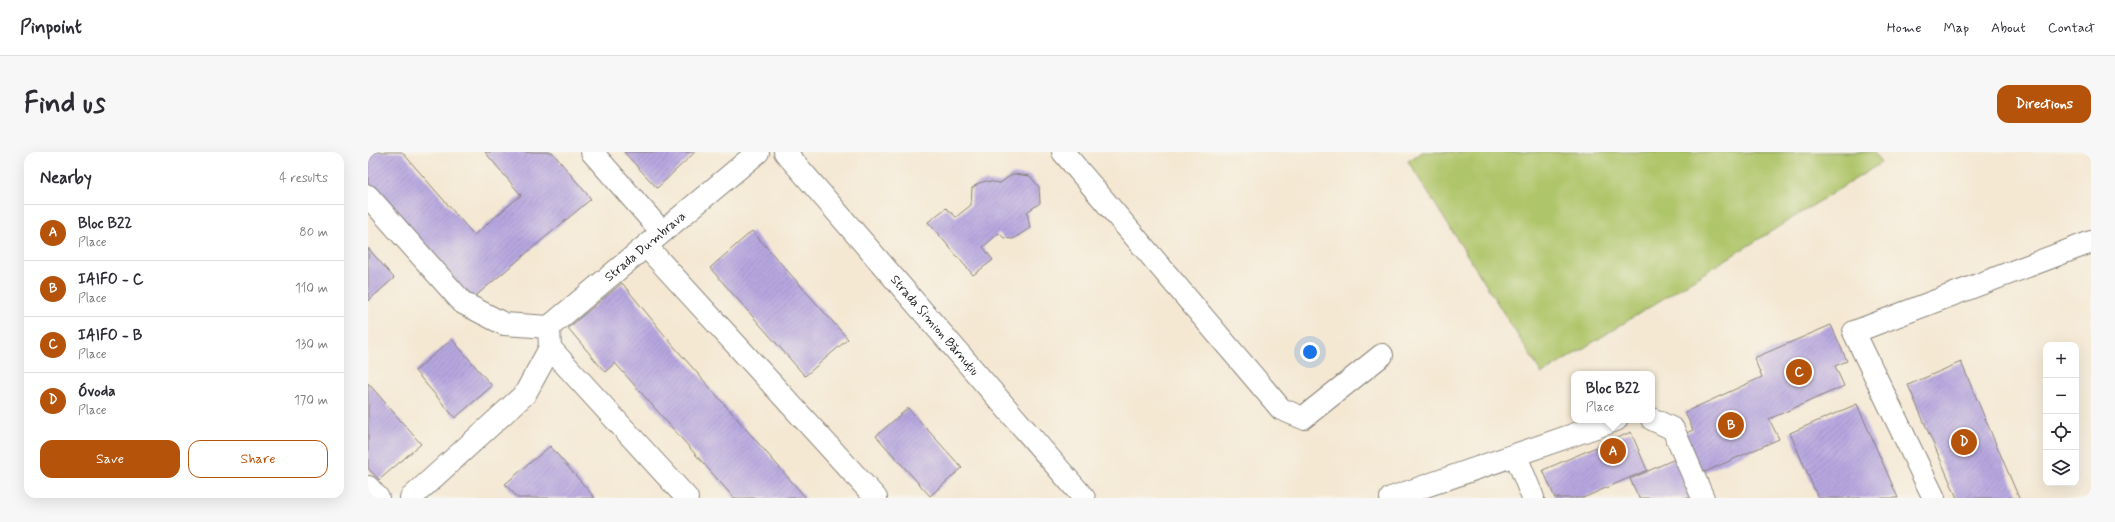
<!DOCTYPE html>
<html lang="en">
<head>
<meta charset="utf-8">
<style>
	body { margin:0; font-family:Mynerve,sans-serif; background:#f7f7f7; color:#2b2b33 }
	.controls { position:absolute; right:12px; bottom:12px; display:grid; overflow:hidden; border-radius:8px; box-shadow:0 4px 16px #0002 }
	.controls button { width:36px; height:36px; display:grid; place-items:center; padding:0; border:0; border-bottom:1px solid #e1e1e2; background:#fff; color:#2b2b33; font:20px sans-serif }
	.you { position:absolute; left:942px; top:200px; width:14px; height:14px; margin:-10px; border:3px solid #fff; border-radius:50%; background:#1a73e8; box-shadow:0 0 0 6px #1a73e833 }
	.badge { display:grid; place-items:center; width:26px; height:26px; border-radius:50%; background:#b45309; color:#fff; font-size:13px; font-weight:700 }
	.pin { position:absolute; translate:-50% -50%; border:2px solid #fff; box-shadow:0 1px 4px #0006 }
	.popup { position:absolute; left:1203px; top:219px; width:84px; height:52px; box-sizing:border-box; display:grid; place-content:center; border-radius:8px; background:#fff; filter:drop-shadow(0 1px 3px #0005); font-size:13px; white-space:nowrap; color:#7c7c81 }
	.popup b { font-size:15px; color:#2b2b33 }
	.popup::after { content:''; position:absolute; left:50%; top:100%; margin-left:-8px; border:8px solid transparent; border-top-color:#fff }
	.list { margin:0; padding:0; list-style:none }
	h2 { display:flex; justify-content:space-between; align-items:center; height:52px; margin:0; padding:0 16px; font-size:17px }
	h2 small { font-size:13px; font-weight:400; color:#7c7c81 }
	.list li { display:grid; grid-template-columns:26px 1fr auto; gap:12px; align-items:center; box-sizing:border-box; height:56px; padding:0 16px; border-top:1px solid #e1e1e2 }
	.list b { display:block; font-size:15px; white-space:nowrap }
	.list p { margin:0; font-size:13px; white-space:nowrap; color:#7c7c81 }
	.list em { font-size:13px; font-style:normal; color:#7c7c81 }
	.actions { display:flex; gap:8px; padding:12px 16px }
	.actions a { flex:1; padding:9px 0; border:1px solid #b45309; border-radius:12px; text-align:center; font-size:14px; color:#b45309 }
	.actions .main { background:#b45309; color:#fff }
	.icon { flex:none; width:22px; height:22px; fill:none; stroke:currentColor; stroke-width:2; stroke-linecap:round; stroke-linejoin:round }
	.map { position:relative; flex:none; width:1723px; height:346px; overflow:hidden; border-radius:12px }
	header { display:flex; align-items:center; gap:24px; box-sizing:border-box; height:56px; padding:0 20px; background:#fff; border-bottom:1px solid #e1e1e2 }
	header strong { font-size:19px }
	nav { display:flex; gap:22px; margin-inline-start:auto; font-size:14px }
	.intro { display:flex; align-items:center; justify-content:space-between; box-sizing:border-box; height:96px; padding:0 24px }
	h1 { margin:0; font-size:28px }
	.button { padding:10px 18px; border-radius:12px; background:#b45309; color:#fff; font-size:14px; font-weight:700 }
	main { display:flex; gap:24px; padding:0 24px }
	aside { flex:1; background:#fff; border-radius:12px; box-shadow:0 4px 16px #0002 }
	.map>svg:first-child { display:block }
	.garden { fill:#afc569; stroke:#667042 }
	.building { fill:url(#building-hatch) }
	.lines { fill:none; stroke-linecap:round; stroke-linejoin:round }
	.minor-casing { stroke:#888278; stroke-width:24 }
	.minor { stroke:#fff; stroke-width:22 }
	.labels { text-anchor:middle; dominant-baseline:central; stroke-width:4; stroke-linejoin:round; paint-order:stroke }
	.street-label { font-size:13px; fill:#1c1c1c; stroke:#f7f3e8 }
</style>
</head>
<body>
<header>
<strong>Pinpoint</strong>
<nav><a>Home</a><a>Map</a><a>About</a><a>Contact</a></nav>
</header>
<div class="intro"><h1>Find us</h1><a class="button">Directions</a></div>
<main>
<aside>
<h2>Nearby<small>4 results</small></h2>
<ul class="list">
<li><span class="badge">A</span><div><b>Bloc B22</b><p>Place</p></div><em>80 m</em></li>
<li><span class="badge">B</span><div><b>IAIFO - C</b><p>Place</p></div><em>110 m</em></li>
<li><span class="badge">C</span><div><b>IAIFO - B</b><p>Place</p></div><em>130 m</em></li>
<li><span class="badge">D</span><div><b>Óvoda</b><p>Place</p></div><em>170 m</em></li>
</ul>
<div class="actions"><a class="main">Save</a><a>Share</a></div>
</aside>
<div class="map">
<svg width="1723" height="346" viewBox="0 0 1723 346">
	<defs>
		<pattern id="building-hatch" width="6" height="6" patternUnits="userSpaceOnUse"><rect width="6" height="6" fill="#b6a6df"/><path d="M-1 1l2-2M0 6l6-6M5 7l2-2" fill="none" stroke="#9c8ebf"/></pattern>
	</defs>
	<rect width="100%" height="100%" fill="#f7f3e8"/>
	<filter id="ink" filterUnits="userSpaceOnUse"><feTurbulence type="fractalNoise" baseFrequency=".025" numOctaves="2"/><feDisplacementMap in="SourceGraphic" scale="8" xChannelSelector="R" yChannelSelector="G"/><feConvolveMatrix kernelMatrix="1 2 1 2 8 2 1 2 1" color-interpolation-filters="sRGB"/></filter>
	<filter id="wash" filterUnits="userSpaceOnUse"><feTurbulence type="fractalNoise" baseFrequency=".012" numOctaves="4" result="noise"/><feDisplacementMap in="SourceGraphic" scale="16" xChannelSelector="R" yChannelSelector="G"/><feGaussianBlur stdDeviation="0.9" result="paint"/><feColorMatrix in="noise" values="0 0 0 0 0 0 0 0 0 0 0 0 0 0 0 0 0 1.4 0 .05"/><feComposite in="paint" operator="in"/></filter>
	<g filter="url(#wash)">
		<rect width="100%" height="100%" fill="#f4e8d3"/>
		<path class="garden" d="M1054,0h452l7,11 -339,211 -134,-213z"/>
		<g id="blocks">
			<path class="building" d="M0,0h34l72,83 47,-40 -36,-43h67l39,47 -125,105 -98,-114z
				M256,0h71l-38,36z
				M645,22l17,2 9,11 1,16 -13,9 3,16 -17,11 -9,-1 -5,-5 -16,14 10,13 -20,15 -45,-53 18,-14 10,9 15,-12 1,-17 7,-5 7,-2 14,2z
				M384,79l96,108 -43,37 -95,-108z
				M0,96l26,30 -26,23z
				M254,131l49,60 135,155h-72l-119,-135 -10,9 -37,-44z
				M1463,173l16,36 -12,5 9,20 -75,33 10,20 -79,35 -18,-39 11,-5 -8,-18 77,-35 -8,-19z
				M84,187l40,47 -37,32 -40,-47z
				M1593,210l58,136h-62l-49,-113z
				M0,231l53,61 -42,36 -11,-12z
				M1489,252l41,94h-80l-28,-65z
				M540,256l54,60 -32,28 -54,-60z
				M1263,280l16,38 -64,28h-28l-12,-28z
				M182,294l45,52h-77l-13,-14z
				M1307,307l17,39h-53l-9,-19z"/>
		</g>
	</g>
	<g filter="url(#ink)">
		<use href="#blocks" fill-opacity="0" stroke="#888278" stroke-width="1"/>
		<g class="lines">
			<defs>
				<g id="minor">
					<path d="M224,0l70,80"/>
					<path id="s1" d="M417,0l299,346"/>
					<path d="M695,0l218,257 22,9 79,-63"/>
					<path d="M0,44l95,107 41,21 45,3"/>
					<path d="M278,94l230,252"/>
					<path d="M182,196l137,150"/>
					<path d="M1284,267l21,10 30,69"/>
					<path d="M1148,304l17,42"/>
					<path d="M0,335l10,11"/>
					<path id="s2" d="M43,346l114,-104 25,-46 -1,-21 209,-175"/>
					<path d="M1023,346l225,-78"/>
					<path d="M1566,346l-80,-166 237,-90"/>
				</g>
			</defs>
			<use href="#minor" class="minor-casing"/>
			<use href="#minor" class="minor"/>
		</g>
	</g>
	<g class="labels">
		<g class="street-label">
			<text stroke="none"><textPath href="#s2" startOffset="353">Strada Dumbrava</textPath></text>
			<text stroke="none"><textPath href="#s1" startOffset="229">Strada Simion Bărnuțiu</textPath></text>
		</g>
	</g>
</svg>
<div class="controls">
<button>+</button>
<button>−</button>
<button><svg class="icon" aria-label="locate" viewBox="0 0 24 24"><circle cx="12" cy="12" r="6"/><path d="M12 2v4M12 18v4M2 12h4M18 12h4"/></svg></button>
<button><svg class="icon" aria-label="layers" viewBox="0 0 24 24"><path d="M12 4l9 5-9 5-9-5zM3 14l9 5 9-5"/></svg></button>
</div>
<div class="you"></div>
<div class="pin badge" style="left:1245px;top:299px">A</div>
<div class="popup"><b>Bloc B22</b>Place</div>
<div class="pin badge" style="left:1363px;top:273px">B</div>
<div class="pin badge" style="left:1431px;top:220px">C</div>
<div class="pin badge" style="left:1596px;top:290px">D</div>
</div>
</main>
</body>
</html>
